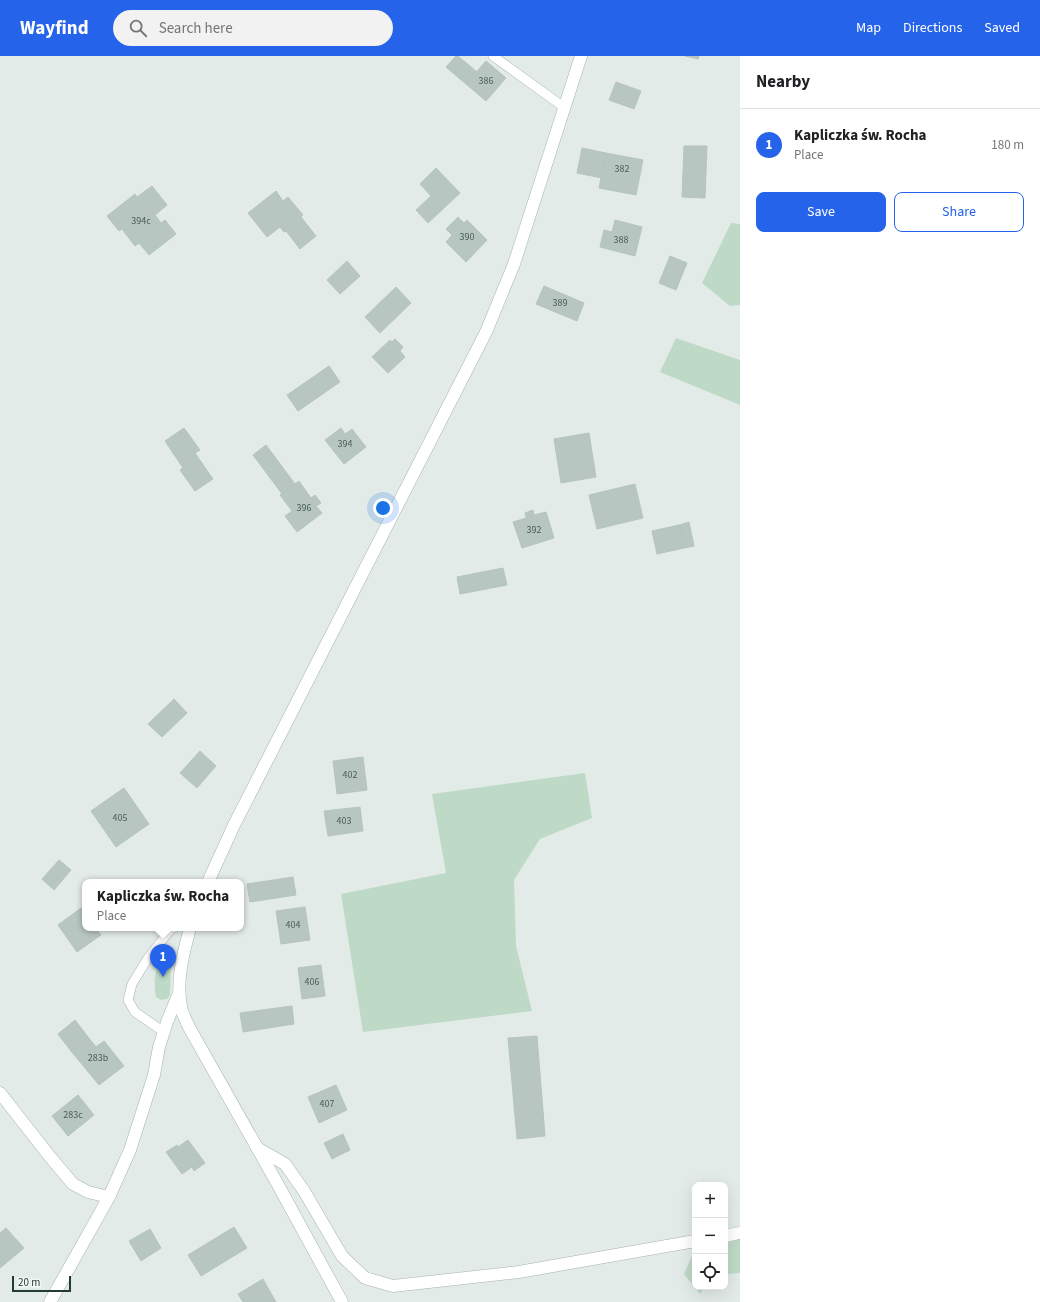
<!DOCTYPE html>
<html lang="en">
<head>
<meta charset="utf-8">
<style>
	body { margin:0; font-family:"Source Sans 3",sans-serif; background:#f2f2f2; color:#202124 }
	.controls { position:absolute; right:12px; bottom:12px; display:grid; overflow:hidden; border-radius:8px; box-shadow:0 4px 16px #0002 }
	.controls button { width:36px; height:36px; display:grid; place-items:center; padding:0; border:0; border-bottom:1px solid #e0e0e0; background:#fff; color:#202124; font:20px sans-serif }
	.scale { position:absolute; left:12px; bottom:10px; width:59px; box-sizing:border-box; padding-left:4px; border:2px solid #243b35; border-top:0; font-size:11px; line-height:14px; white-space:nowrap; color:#243b35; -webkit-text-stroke:3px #f3f8f6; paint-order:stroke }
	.you { position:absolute; left:383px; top:452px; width:14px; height:14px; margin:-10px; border:3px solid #fff; border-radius:50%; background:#1a73e8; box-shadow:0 0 0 6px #1a73e833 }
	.badge { display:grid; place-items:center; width:26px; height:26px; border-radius:50%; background:#2563eb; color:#fff; font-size:13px; font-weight:700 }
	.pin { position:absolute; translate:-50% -33px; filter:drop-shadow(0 1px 2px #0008) }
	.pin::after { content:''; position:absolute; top:21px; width:14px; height:12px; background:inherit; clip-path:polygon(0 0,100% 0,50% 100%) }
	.popup { position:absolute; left:82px; top:823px; width:162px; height:52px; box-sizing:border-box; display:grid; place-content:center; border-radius:8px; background:#fff; filter:drop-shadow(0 1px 3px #0005); font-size:13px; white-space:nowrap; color:#757577 }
	.popup b { font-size:15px; color:#202124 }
	.popup::after { content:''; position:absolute; left:50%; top:100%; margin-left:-8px; border:8px solid transparent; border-top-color:#fff }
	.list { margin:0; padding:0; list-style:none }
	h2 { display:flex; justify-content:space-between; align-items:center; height:52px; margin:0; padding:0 16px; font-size:17px }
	h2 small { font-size:13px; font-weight:400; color:#757577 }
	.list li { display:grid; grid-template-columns:26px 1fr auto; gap:12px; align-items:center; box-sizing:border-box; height:72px; padding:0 16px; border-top:1px solid #e0e0e0 }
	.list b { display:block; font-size:15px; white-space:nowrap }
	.list p { margin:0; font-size:13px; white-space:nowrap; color:#757577 }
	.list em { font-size:13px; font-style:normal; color:#757577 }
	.actions { display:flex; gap:8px; padding:12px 16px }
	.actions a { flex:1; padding:9px 0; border:1px solid #2563eb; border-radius:8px; text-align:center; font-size:14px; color:#2563eb }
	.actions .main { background:#2563eb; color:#fff }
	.icon { flex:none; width:22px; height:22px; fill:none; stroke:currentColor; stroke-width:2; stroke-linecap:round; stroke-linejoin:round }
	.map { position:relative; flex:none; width:740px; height:1246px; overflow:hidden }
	header { display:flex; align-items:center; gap:24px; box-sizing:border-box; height:56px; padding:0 20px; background:#2563eb; color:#fff }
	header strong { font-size:19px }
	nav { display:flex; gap:22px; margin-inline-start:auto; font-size:14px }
	.search { width:280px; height:36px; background:#f2f2f2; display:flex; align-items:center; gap:10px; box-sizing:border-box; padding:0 14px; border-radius:22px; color:#757577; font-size:15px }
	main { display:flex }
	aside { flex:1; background:#fff }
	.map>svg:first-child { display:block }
	.green { fill:#bedac6 }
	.building { fill:#b8c6c1; stroke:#b6c4be }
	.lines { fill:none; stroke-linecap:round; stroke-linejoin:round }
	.service-casing { stroke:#a6b3af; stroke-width:10 }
	.minor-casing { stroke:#a6b3af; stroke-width:13 }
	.tertiary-casing { stroke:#a6b3af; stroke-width:13 }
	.service { stroke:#fff; stroke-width:9 }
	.minor { stroke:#fff; stroke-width:12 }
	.tertiary { stroke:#fff; stroke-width:12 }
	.labels { text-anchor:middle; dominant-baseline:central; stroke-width:3.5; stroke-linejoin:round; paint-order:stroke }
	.number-label { font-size:10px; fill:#495e58 }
</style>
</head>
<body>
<header>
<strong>Wayfind</strong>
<div class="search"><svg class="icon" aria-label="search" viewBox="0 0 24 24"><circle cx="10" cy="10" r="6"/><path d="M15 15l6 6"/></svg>Search here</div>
<nav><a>Map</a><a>Directions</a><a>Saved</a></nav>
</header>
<main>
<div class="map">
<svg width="740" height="1246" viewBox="0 0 740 1246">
	<rect width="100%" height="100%" fill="#e3ebe8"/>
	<path class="green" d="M731,167l9,1v81l-10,1 -28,-23z
		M676,282l64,22v45l-80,-33z
		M585,717l7,45 -52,21 -26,41 2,66 16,65 -169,21 -22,-138 105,-21 -14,-79z
		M164,904c4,1 7,2 7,7l-1,28 -3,4 -6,1 -5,-3c-2,-11 -3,-32 8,-37z
		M740,1183v34l-15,1v-31z
		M695,1193v38h10l-5,7 -16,-20z"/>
	<path class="building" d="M456,0h2l19,16 -11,12 -20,-17z
		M685,0h14l-1,3z
		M486,5l20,17 -20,23 -20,-17z
		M616,26l25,9 -7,18 -25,-9z
		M684,90h23l-2,52 -23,-1z
		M582,92l24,5 -4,25 -25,-5z
		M606,97l37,7 -7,35 -37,-7z
		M436,112l24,25 -32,30 -12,-13 15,-14 -11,-12z
		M152,130l15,19 -12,10 6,8 4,-3 11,14 -27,21 -10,-12 -4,3 -13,-17 -3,2 -12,-15 28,-22 2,3z
		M276,135l7,10 5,-4 15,18 -2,2 15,19 -16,13 -14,-18 -2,1 -4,-5 -13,10 -19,-24z
		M458,161l6,6 3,-3 20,20 -21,22 -20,-20 6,-7 -6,-6z
		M615,164l27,7 -7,29 -35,-9 4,-17 8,2z
		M670,200l17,7 -11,27 -17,-7z
		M347,205l13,15 -20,18 -13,-14z
		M544,230l40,17 -7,18 -41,-17z
		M396,231l15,16 -31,30 -15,-16z
		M395,283l8,8 -3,4 5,6 -17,16 -16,-16 18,-17 2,2z
		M329,310l11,16 -42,29 -11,-16z
		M184,372l16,22 -5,3 18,26 -18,12 -15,-21 3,-2 -18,-27z
		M341,372l4,6 7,-5 14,18 -22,17 -19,-24z
		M589,377l7,44 -35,6 -7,-44z
		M266,389l29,39 -13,10 -29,-39z
		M299,425l12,17 4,-3 6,8 -5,3 6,7 -25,19 -12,-16 7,-5 -12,-16z
		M635,428l8,34 -46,11 -8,-34z
		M533,454l1,5 12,-3 8,26 -32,10 -9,-26 13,-4 -1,-5z
		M689,466l5,24 -10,2 -5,-23z
		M679,469l5,23 -27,6 -5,-23z
		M503,512l4,17 -47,9 -3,-17z
		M174,643l13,14 -25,24 -14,-13z
		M200,695l16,15 -19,22 -17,-15z
		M363,701l4,33 -30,4 -4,-33z
		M124,732l25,36 -33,23 -25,-36z
		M360,751l3,24 -35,5 -4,-25z
		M59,804l12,10 -17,20 -12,-11z
		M293,821l3,18 -46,7 -3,-18z
		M305,851l5,33 -29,4 -5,-33z
		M81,852l4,6v14h10l6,7 -24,17 -19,-27z
		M321,909l4,31 -23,3 -4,-31z
		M292,950l2,18 -51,8 -3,-19z
		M75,964l13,17 -17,14 -13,-17z
		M537,980l8,100 -28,3 -9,-101z
		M88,981l8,10 8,-6 20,25 -25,19 -28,-34z
		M336,1029l11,25 -28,13 -11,-26z
		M78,1039l16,20 -26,21 -16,-20z
		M343,1078l7,16 -18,9 -8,-16z
		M188,1084l17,23 -11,8 -2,-4 -10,7 -16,-22 11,-7 1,2z
		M234,1171l13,21 -46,28 -13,-21z
		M6,1172l18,20 -24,20v-35z
		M150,1173l11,19 -20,13 -12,-20z
		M263,1223l13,23h-33l-5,-8z"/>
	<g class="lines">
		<defs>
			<path id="service" d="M493,0l72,52
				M164,976l-29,-20 -7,-12 4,-16 16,-26 23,-29 3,-1"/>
			<path id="minor" d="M0,1037l51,65 22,26 15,8 21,5
				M257,1092l28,16 19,27 38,65 23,22 28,8 126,-14 176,-31
				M725,1180l15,-3
				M50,1246l59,-105 21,-47 24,-75 5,-28 8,-25 12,-29"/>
			<path id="tertiary" d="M208,826l26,-57 252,-493 28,-68 67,-208
				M190,872c-7,26 -15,56 -8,83 2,6 5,12 8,18l87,154 65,119"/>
		</defs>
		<use href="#service" class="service-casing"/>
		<use href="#minor" class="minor-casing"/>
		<use href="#tertiary" class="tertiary-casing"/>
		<use href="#service" class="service"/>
		<use href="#minor" class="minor"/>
		<use href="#tertiary" class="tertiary"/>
	</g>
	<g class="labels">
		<g class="number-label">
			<text x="486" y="25">386</text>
			<text x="622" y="113">382</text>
			<text x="141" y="165">394c</text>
			<text x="467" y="181">390</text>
			<text x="621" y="184">388</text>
			<text x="560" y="247">389</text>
			<text x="345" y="388">394</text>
			<text x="304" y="452">396</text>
			<text x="534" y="474">392</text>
			<text x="350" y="719">402</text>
			<text x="120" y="762">405</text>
			<text x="344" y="765">403</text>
			<text x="293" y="869">404</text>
			<text x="312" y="926">406</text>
			<text x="98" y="1002">283b</text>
			<text x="327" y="1048">407</text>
			<text x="73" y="1059">283c</text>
		</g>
	</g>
</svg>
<div class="controls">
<button>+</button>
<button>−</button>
<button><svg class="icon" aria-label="locate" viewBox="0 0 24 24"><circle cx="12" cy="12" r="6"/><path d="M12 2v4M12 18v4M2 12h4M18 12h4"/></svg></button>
</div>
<div class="scale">20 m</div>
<div class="you"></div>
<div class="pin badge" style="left:163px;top:921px">1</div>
<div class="popup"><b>Kapliczka św. Rocha</b>Place</div>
</div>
<aside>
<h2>Nearby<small></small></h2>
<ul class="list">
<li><span class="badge">1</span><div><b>Kapliczka św. Rocha</b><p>Place</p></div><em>180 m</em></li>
</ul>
<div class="actions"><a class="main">Save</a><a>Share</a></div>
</aside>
</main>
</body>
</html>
